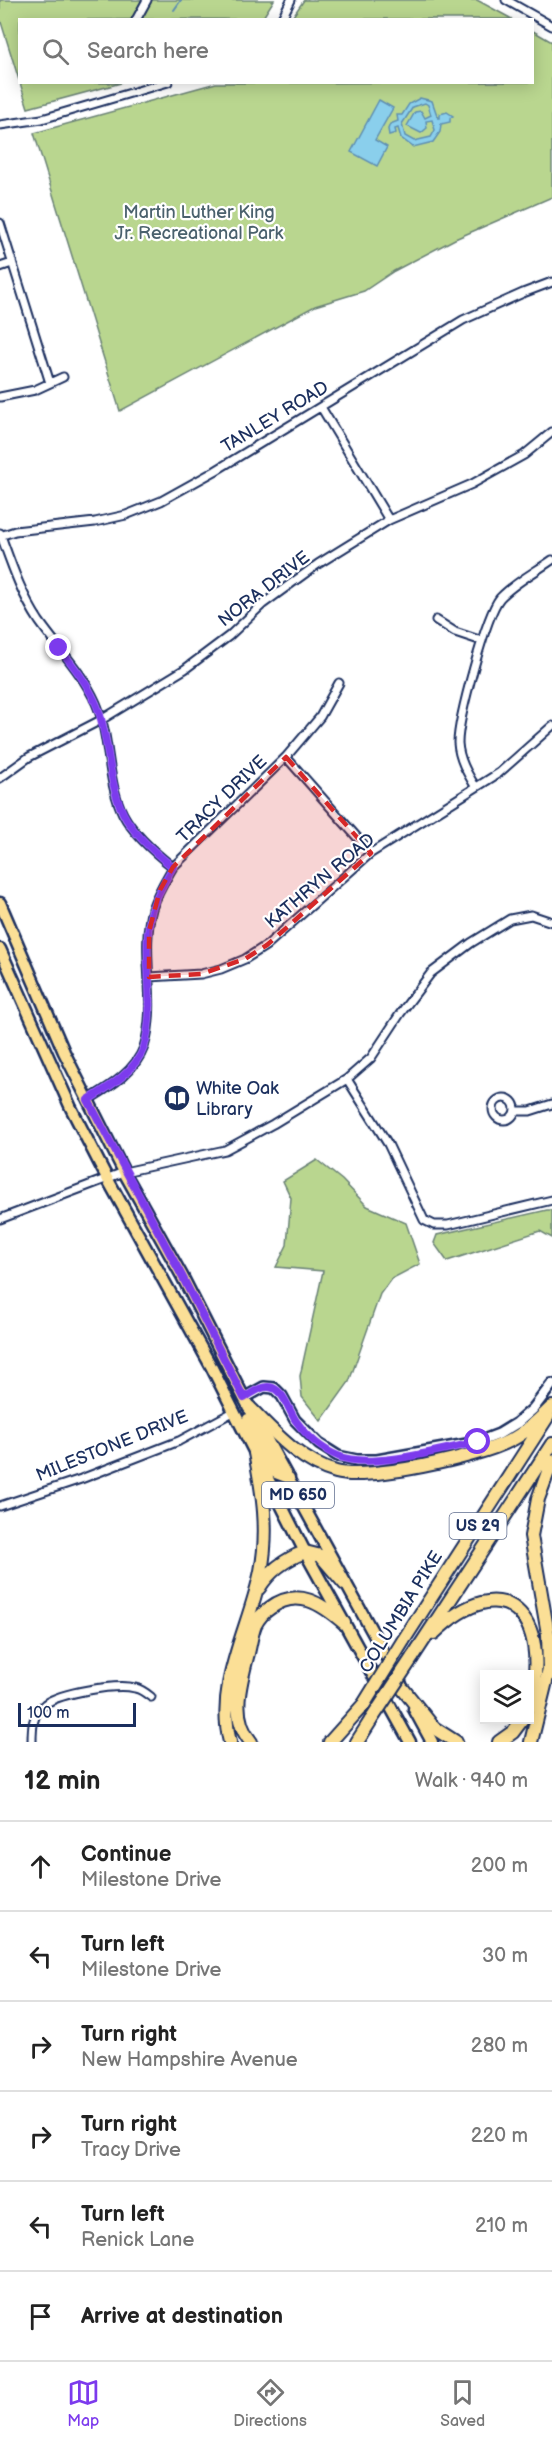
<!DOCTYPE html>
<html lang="en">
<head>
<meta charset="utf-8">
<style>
	body { margin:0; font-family:"Balsamiq Sans",sans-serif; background:#f6f6f6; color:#222 }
	.controls { position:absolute; right:18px; bottom:18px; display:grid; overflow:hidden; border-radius:0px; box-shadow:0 3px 15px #0003 }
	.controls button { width:54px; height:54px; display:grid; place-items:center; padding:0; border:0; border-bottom:2px solid #e0e0e0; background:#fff; color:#222; font:30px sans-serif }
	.scale { position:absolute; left:18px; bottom:15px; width:118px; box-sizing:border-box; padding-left:6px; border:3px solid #1b2f5e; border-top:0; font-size:16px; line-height:21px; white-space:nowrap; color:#1b2f5e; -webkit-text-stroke:4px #fff; paint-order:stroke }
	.stop { position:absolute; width:18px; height:18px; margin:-14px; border:4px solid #7c3aed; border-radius:50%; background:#fff }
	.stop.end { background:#7c3aed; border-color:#fff; box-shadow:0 2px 6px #0008 }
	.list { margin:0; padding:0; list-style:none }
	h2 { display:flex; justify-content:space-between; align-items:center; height:78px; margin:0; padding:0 24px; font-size:26px }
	h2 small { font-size:20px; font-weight:400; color:#767676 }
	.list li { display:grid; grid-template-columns:39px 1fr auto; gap:18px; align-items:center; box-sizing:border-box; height:90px; padding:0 24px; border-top:2px solid #e0e0e0 }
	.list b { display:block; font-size:22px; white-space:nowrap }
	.list p { margin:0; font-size:20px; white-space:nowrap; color:#767676 }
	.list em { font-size:20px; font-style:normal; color:#767676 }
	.icon { flex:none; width:33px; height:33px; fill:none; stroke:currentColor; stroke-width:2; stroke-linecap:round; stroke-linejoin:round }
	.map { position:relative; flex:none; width:552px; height:1742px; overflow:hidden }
	.search { position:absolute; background:#fff; box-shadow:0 3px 15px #0003; left:18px; right:18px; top:18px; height:66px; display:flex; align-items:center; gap:15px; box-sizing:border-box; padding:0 21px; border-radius:0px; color:#767676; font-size:22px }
	.sheet { height:618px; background:#fff }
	nav { display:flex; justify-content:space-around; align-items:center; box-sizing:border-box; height:84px; border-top:2px solid #e0e0e0; background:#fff; font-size:16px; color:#767676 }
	nav a { display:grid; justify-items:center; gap:3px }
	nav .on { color:#7c3aed }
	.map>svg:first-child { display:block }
	.green { fill:#b9d68f; stroke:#6a8276; stroke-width:1.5 }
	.water { fill:#8acfec; stroke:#5e8fb3; stroke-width:1.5; fill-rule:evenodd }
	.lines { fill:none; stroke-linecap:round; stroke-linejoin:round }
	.stream { stroke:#5e8fb3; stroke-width:2 }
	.street-casing { stroke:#1b2f5e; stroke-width:11 }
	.secondary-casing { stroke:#1b2f5e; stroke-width:14 }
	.primary-casing { stroke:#1b2f5e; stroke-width:15 }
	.highway-casing { stroke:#1b2f5e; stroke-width:16 }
	.street { stroke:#fff; stroke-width:7 }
	.secondary { stroke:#fff; stroke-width:9 }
	.primary { stroke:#fbdf96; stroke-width:10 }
	.highway { stroke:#fbdf96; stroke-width:12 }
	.highway-bridge-casing { stroke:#1b2f5e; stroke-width:16; stroke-linecap:butt }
	.highway-bridge { stroke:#fbdf96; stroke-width:12 }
	.route { stroke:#7c3aed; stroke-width:8 }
	.marked { fill:#d62828; fill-opacity:0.2; stroke:#d62828; stroke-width:4.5; stroke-dasharray:12 8; stroke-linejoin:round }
	.labels { text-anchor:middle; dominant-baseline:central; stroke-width:4.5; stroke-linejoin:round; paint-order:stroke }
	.shield { fill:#fff; stroke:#5f6d8e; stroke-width:1.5 }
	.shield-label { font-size:16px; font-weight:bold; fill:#1b2f5e }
	.park-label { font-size:18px; fill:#4a616d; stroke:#fff }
	.street-label { font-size:18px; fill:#1b2f5e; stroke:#fff }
	.poi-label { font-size:18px; fill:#1b2f5e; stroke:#fff; text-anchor:start }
</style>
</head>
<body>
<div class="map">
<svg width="552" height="1742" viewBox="0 0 552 1742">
	<rect width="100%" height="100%" fill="#fff"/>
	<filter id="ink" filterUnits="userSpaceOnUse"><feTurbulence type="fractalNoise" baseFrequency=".0167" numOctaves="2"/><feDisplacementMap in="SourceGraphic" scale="12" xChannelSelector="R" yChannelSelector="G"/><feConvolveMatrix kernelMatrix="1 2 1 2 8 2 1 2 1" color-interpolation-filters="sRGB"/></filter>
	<g filter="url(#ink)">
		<path class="green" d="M0,0h274l-12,19 -242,1 -1,60 -19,-61z
			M304,0h173l35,19h-221z
			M533,31l19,11v155l-97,42 -61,32 -30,20 -49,15 -195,105 -86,-278 182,-50 316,-1z
			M20,83v-1l101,1 -93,25z
			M317,1160l25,20 25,26 39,17 14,41 -29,15 -11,15 -31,88 -28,39 -19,-24 -2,-21 23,-105 -47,-4 11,-22 4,-47 -8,-17z
			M547,1210h5v28l-12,-7 -93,30 -13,-18 3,-8z"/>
		<path class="water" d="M420,98l12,3 6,17h2v-4l7,-2 6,4 -3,2v4l-9,2 -1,8 -7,10 -20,5 -12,-9 -3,-10 -3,1 1,4 -7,2 -1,-6 2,-5 8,-3 -1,-6h5l7,-11zM425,103l3,2 3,10 -6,3 -4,-7 -6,1 -8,14 14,7 6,-5 -1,-7 6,-1 3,10 -4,7 -17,4 -9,-5 -3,-12 11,-17z
			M379,100l14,8 -18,32 12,7 -10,19 -26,-14z"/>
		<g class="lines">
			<path class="stream" d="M174,10l7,-10"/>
			<defs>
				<path id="street" d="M506,0l46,26
					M136,20l11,-20
					M281,20l10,-20
					M0,125l42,-6 126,-37
					M0,223l50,160
					M0,267l12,-4
					M0,397l35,-7 28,-13
					M321,407l68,113
					M0,533c11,30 21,61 39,88 19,27 43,51 57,82 15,35 10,77 27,111 11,21 32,39 50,53
					M0,536l15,-5 80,-9 31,-7 35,-14 54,-30 248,-151 60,-27 29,-11
					M436,620l19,12 27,9
					M286,757l85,96
					M0,778l29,-21 72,-37 84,-51 44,-33 34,-32 55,-40 71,-44 83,-36 52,-29 28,-23
					M475,786c-8,-13 -16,-27 -17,-43 0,-23 28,-128 42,-145 14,-15 35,-26 52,-38
					M149,977l52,-3 20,-5 24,-10 22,-14 104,-92 128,-80 53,-47
					M347,1079l41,65 36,76 10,5h14l104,-25
					M493 1109a11 11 0 1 1 22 0a11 11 0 1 1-22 0Z
					M88,1100c21,-13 47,-28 56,-53 14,-44 -4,-94 8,-138 5,-15 13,-28 21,-42l113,-110 34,-40 19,-34
					M515,1111h15l22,-7
					M0,1219l124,-47 101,-22 48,-26 74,-45 24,-21 29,-44 31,-41 40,-30 39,-24 21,-4 21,7
					M0,1506l81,-27 98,-38 56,-30
					M32,1742c0,-14 0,-28 13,-38 15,-11 71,-21 90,-16 6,1 11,5 16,9"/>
				<path id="secondary" d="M244,1398l20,-11 10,1 8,8 13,24 24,24 19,12 19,4h20l101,-18 21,-8 18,-11 16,-14 19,-25"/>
				<path id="primary" d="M0,903l64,149 60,120 58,104 62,122 157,286
					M0,949l71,159 36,70 104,188 94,186 105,190
					M248,1419l28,54 13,5
					M414,1709l18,33"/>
				<path id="highway" d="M249,1407c25,25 51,55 87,65 32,9 143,-15 173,-31 17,-8 30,-22 43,-34
					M259,1588c11,-18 27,-29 46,-36l16,4 24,28
					M434,1633c71,-69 118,-15 96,70
					M403,1641l145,-225
					M412,1658l140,-214
					M403,1689l31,39 22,14
					M230,1742c-15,-58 20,-115 31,-171 8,-41 2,-78 -6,-118
					M251,1742c-21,-24 -11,-57 -4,-85 3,-10 4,-22 8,-32 3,-6 9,-13 15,-17 28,-21 52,-4 74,15
					M330,1742l34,-38
					M357,1742l14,-22
					M499,1742l14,-10 9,-12
					M531,1742l18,-73 -1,-35 -17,-98 7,-37 14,-38"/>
			</defs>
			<use href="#street" class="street-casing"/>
			<use href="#secondary" class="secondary-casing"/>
			<use href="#primary" class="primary-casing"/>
			<use href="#highway" class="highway-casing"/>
			<use href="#street" class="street"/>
			<use href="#secondary" class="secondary"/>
			<use href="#primary" class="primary"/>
			<use href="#highway" class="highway"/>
			<defs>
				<path id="highway-bridge" d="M364,1704l39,-63
					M371,1720l41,-62"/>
			</defs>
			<use href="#highway-bridge" class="highway-bridge-casing"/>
			<use href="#highway-bridge" class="highway-bridge"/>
		</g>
	</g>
	<g class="lines" filter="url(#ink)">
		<path class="route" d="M59,648c14,17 29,36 38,58 13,34 10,73 26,107 10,21 32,40 50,54 -8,14 -16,27 -21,42 -12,44 6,94 -8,138 -9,25 -35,40 -56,53l94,176 62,122c8,-5 19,-14 29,-10 12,5 16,23 23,33 10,14 25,28 42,35 31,14 105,-7 140,-14"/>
	</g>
	<path class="marked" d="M286,757l85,96 -104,92 -22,14 -44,15 -52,3v-46l11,-41 13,-23z"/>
	<defs>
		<symbol id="library-disc" viewBox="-11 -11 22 22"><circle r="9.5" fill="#1b2f5e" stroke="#fff"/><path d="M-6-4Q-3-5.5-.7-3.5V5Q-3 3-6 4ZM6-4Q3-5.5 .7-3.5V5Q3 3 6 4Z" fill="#fff"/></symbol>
	</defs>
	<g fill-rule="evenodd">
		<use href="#library-disc" x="162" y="1083" width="30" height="30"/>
	</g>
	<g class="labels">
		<g class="shield">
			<rect x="262" y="1482" width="72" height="26" rx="4.5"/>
			<rect x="449.5" y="1513" width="57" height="26" rx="4.5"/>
		</g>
		<g class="shield-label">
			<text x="298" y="1495">MD 650</text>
			<text x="478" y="1526">US 29</text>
		</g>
		<g class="park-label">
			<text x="199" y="212">Martin Luther King<tspan x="199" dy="21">Jr. Recreational Park</tspan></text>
		</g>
		<g class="street-label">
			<text transform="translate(275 417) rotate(-31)">TANLEY ROAD</text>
			<text transform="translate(264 589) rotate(-38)">NORA DRIVE</text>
			<text transform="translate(222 799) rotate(-44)">TRACY DRIVE</text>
			<text transform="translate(320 881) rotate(-40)">KATHRYN ROAD</text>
			<text transform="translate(112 1446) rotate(-22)">MILESTONE DRIVE</text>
			<text transform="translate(401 1612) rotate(-58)">COLUMBIA PIKE</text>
		</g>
		<g class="poi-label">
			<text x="196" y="1088">White Oak<tspan x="196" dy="21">Library</tspan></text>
		</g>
	</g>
</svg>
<div class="controls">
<button><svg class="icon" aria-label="layers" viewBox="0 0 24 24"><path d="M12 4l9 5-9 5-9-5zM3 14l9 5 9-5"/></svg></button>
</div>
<div class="scale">100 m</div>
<div class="stop" style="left:478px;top:1442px"></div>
<div class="stop end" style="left:59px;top:648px"></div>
<div class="search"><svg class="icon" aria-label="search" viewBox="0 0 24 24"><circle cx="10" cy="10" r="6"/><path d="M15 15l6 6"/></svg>Search here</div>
</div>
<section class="sheet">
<h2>12 min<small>Walk · 940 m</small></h2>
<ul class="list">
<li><svg class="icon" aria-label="ahead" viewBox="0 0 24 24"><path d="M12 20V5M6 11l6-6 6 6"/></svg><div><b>Continue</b><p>Milestone Drive</p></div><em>200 m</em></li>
<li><svg class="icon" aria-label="left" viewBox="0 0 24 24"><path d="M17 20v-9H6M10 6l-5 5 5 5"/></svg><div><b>Turn left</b><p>Milestone Drive</p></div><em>30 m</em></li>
<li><svg class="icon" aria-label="right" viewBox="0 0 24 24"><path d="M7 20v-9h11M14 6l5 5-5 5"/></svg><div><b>Turn right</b><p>New Hampshire Avenue</p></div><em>280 m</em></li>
<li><svg class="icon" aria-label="right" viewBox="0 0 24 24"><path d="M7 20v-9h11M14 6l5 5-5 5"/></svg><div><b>Turn right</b><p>Tracy Drive</p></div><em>220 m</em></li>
<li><svg class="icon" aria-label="left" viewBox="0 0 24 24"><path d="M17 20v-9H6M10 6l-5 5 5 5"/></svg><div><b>Turn left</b><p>Renick Lane</p></div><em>210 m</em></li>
<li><svg class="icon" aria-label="arrive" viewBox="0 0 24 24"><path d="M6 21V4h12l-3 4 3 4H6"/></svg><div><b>Arrive at destination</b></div></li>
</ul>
</section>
<nav>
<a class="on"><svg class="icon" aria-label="map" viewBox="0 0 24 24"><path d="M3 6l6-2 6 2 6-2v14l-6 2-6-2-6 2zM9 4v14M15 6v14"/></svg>Map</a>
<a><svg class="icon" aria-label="directions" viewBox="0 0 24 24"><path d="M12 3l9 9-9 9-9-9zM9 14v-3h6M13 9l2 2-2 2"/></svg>Directions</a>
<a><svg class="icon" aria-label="saved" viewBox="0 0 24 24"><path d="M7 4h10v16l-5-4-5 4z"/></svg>Saved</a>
</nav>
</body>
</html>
